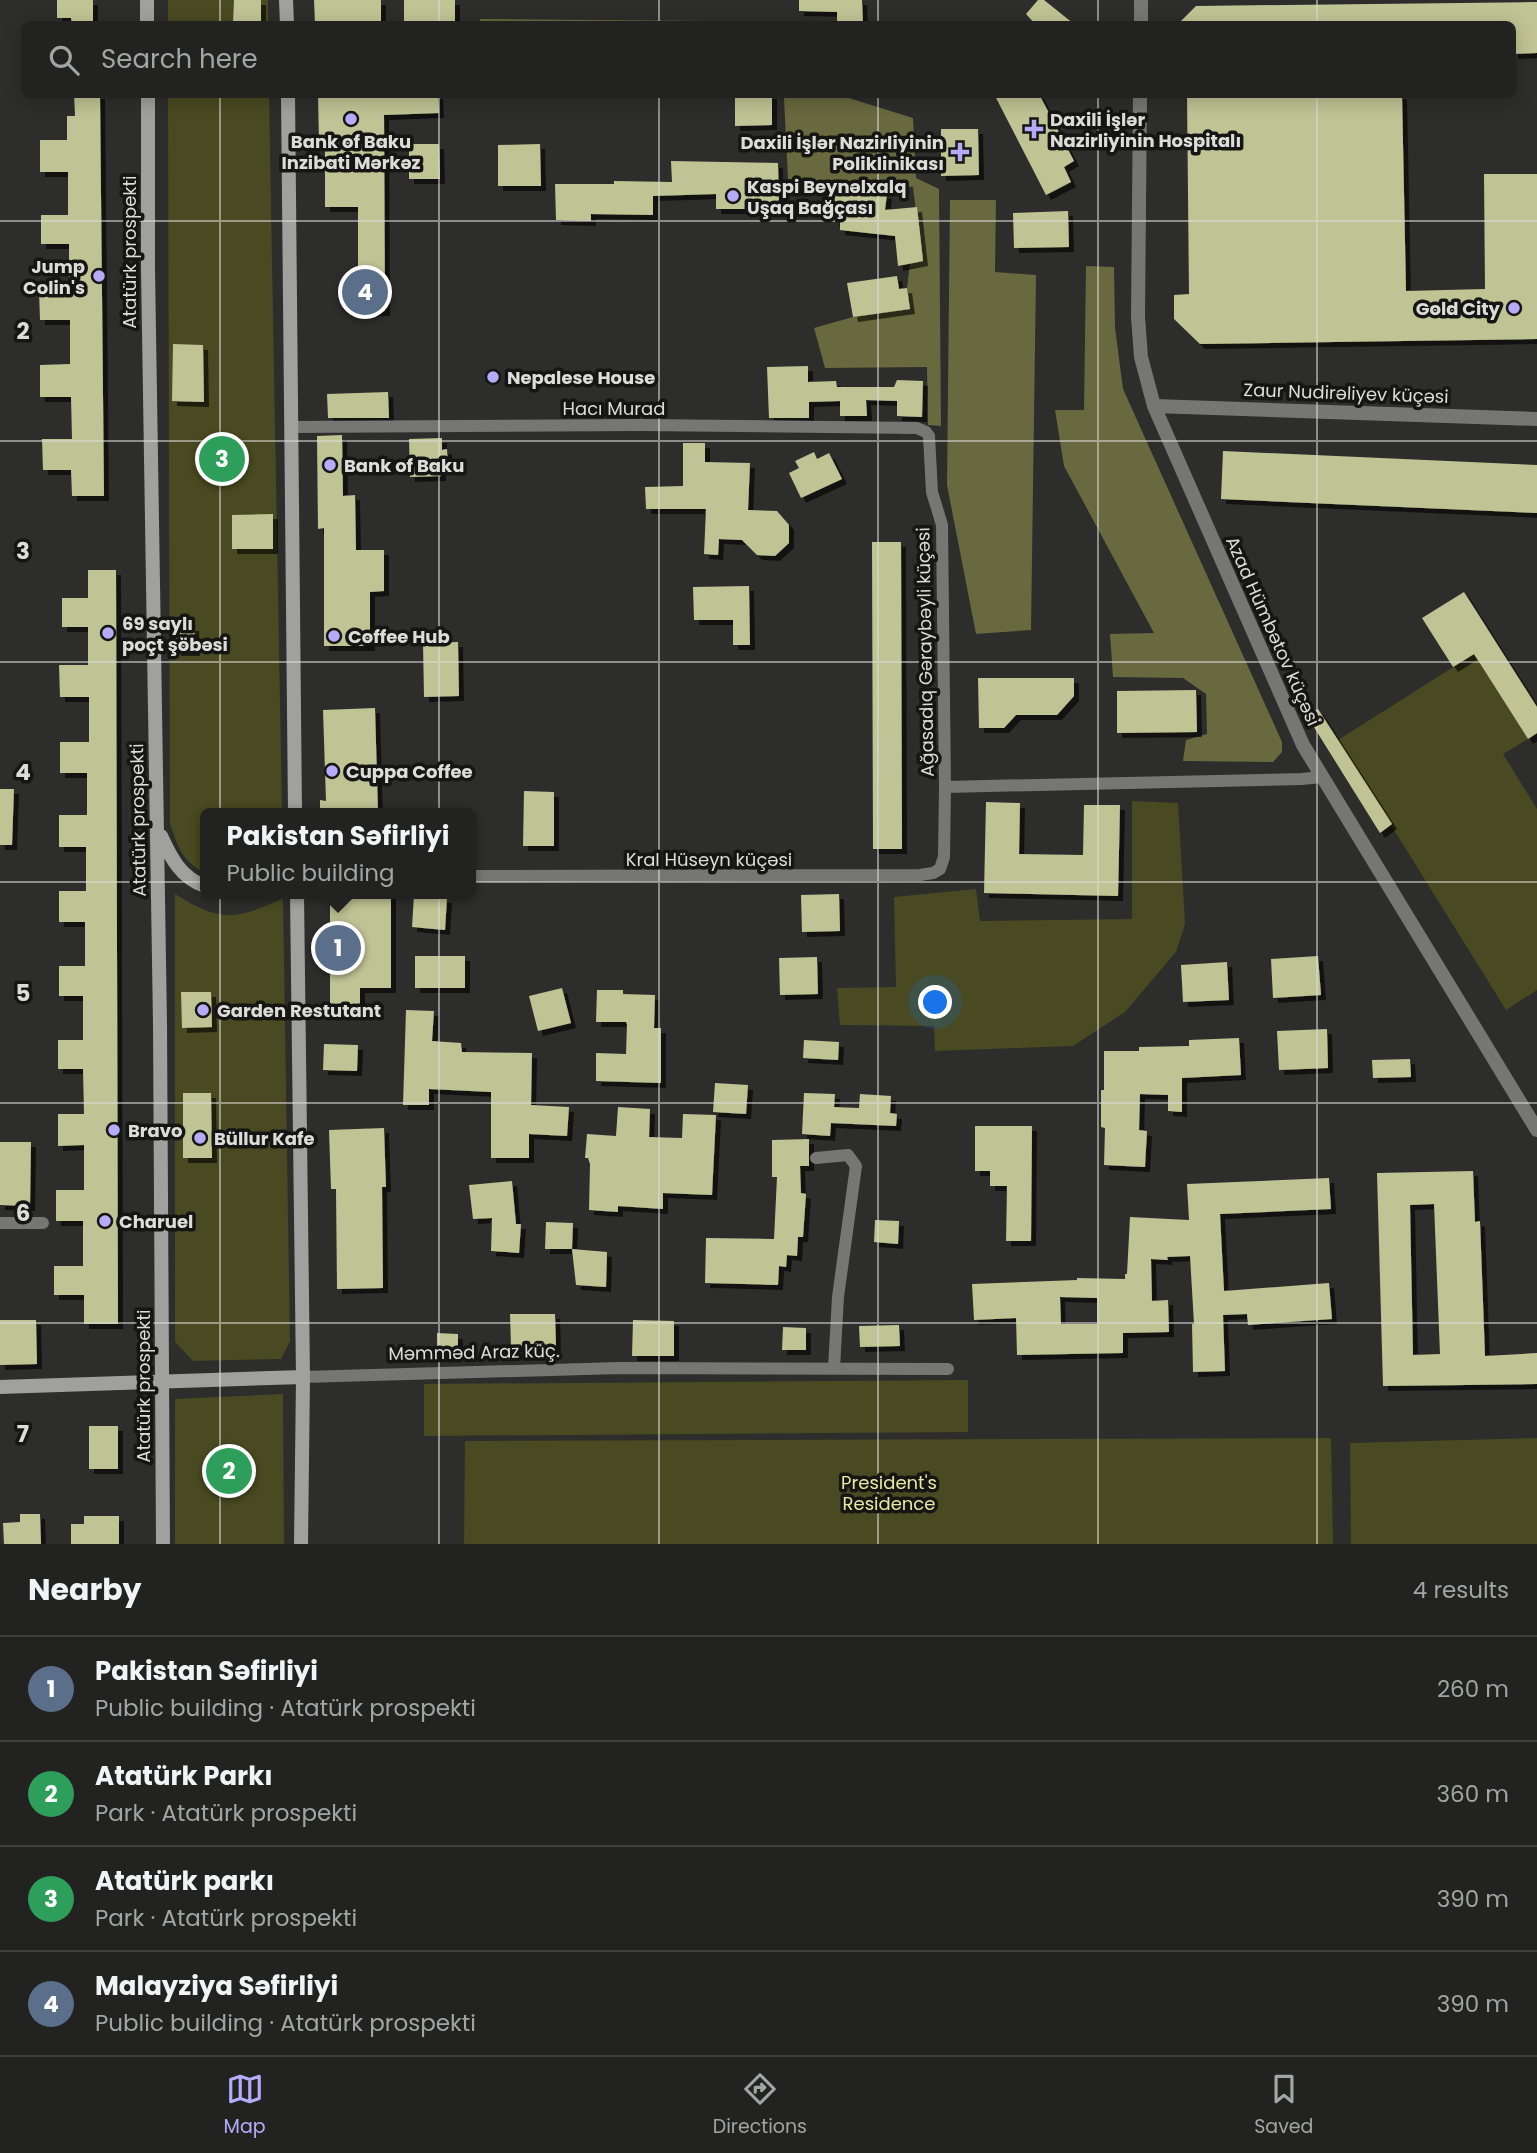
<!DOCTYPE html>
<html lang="en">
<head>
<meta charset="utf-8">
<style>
	body { margin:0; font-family:Poppins,sans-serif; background:#2a2a29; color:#f1f3f6 }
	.you { position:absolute; left:936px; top:1003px; width:24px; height:24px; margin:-18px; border:5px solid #fff; border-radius:50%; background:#1a73e8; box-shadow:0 0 0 10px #1a73e833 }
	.badge { display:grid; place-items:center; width:46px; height:46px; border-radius:50%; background:#b6abf8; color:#fff; font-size:23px; font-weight:700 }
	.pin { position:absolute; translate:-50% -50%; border:4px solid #fff; box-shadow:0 2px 7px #0006 }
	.popup { position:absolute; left:200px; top:808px; width:276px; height:91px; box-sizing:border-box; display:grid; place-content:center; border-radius:10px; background:#222220; filter:drop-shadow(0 2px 5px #0005); font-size:23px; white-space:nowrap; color:#a2a4a5 }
	.popup b { font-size:26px; color:#f1f3f6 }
	.popup::after { content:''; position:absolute; left:50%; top:100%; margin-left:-14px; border:14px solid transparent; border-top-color:#222220 }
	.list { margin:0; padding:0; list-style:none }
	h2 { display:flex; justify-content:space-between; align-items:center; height:91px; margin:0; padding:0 28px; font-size:30px }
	h2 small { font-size:23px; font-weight:400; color:#a2a4a5 }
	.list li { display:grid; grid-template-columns:46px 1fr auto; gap:21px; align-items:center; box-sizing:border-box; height:105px; padding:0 28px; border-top:2px solid #3f3f3e }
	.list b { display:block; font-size:26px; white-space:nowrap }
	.list p { margin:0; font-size:23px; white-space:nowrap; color:#a2a4a5 }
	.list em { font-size:23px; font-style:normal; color:#a2a4a5 }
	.icon { flex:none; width:38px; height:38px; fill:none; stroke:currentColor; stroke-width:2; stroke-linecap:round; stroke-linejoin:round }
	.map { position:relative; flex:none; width:1537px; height:1544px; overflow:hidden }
	.search { position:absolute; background:#222220; box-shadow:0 4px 18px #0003; left:21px; right:21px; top:21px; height:77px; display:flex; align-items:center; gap:18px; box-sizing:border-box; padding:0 24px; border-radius:10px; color:#a2a4a5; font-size:26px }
	.sheet { height:511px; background:#222220 }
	nav { display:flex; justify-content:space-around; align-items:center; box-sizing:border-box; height:98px; border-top:2px solid #3f3f3e; background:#222220; font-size:19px; color:#a2a4a5 }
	nav a { display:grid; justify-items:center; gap:4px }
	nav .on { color:#b6abf8 }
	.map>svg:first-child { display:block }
	.green { fill:#494a21 }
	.forest { fill:#68693e }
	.building { fill:#c0c394; fill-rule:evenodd; filter:url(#shadow) }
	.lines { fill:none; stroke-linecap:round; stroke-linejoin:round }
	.minor { stroke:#767775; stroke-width:12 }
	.tertiary { stroke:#767775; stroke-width:14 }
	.secondary { stroke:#a0a09e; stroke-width:14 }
	.grid { fill:none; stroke:#dcdcdb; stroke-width:2; stroke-opacity:0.55 }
	.poi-dot { fill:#b6abf8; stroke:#151514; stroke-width:2.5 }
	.labels { text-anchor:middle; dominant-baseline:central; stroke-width:7; stroke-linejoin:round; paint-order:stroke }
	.poi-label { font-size:18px; font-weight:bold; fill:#dcdcdb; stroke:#151514; text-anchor:start }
	.street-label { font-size:18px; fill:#dcdcdb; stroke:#151514 }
	.park-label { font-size:18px; fill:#e7eaa1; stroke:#151514 }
	.grid-label { font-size:23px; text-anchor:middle; font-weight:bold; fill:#dcdcdb; stroke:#151514; stroke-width:7; stroke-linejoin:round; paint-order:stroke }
</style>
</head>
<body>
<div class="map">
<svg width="1537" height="1544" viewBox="0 0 1537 1544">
	<defs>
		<filter id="shadow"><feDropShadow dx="5" dy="5" stdDeviation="0" flood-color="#0009"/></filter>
	</defs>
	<rect width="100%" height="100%" fill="#2d2d2b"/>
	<path class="green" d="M168,0h100v24h-100z
		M168,95h101l13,718h-77v60c-23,-12 -27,-26 -35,-49z
		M1474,654l54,85 -25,15 34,55v181l-31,20 -168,-270z
		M1132,801l46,2 7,121 -9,28 -51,60 -52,34 -138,5 -1,-25 -94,-1 -3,-37 59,-1 -2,-90 82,-8 4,32 152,-2z
		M175,894c45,28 60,27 108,4l7,443 -9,18 -88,2 -18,-19z
		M968,1380v52l-544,4v-52z
		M283,1394l1,150h-109v-145z
		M1331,1438l2,106h-869l1,-103z
		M1537,1438v106h-186l-1,-101z"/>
	<path class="forest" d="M480,19l332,3v2h-332z
		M823,95h16l74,23 3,60 23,11 2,237 -13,-1 -1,-58 -102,1 -11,-40 39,-11 57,-8 -3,-21 3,-25 12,-2 -9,-74 -125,-8 -4,-81z
		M950,200h46l-1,72 41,3 -5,355 -55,4 -29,-149z
		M1086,266l28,1 1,61 8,61 159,353v10l-9,10 -90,-1 3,-21 21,-6 -1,-40 -23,-16 -70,-1 -3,-43 44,-1 -90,-167 -9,-56h29z"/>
	<path class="building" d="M57,0h36v24h-21l-1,-6h-14z
		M234,0h27v24h-28z
		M314,0h67v24h-66z
		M404,0h51v24h-51z
		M799,0h63l1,24h-26v-12l-38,-1z
		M1038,0h6l30,24h-39l-9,-10z
		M1537,2v51l-24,1v-30h-335l18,-18z
		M74,94h26l4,402h-32l-1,-26h-28l-1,-31h30l-1,-42h-31v-32l30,-1v-44h-30l-1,-30h30v-46h-28v-29h27v-43h-28v-32h27v-24h8z
		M318,94h120l1,19 -55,2 1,196 -30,1v-13h-8l-1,-16h8l-1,-12h5v-64h-33v-63h-6z
		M735,94h37v31l-37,1z
		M994,94h45l35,67 -10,6 7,15 -25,13z
		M1187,94h215l4,197 79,-2 -1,-115h53v165l-337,5 -26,-25v-24l15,-1z
		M941,129h37l1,46 -38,1z
		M409,144h30l1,35h-31z
		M540,144l1,42h-43v-41z
		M671,161l107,2 1,42 -32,1v3h-31v-15l-63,2v19l-62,-1v7l-35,-1 -1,-36h59v-3l58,1z
		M833,188l54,6 -2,16 32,-3 6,54 -25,5 -3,-30 -55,-6v-8l-6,-1 1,-8 -4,-9z
		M1068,211l1,36 -55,1 -1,-35z
		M897,276l2,13 8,-1 3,21 -57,8 -6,-34z
		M173,344l30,1 1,57 -32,-1z
		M808,366v16l28,-1 1,6h57l3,-7 26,1 -1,36 -25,-1v-15l-31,-1 1,16h-27v-15l-31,1v16h-40l-2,-51z
		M388,392l1,26h-61l-1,-24z
		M342,435l1,61 12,-1 1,55h28v41l-14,1v54h-46v-118l-6,1 -1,-93z
		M442,438v12l5,-1 1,16h-7v11l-31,1 -1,-38z
		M683,443h22v19l45,1 -2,47 29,1 12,14v18l-14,13 -18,-1 -15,-15 -23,-1 -1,16 -14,-1 2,-45h-60l-1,-22 38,-1z
		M1223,451l314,14v48l-316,-14z
		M814,452l3,7 12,-6 13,26 -41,19 -12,-25 10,-5 -4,-7z
		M273,514v35h-41v-34z
		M872,542h29l1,307h-29z
		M88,570h28l2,754h-34v-29h-30v-29h29v-45h-27v-31h28v-45l-26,1v-32h26l-1,-45h-25v-29h25v-44h-24v-30h26v-44h-26v-31h27v-44h-27v-32h28v-42h-27v-31h29v-45h-29l-1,-32h29v-38h-26v-29h26z
		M749,586l1,59h-17v-25h-39l-1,-33z
		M1464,592l73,115v26l-9,6 -54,-85 -21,13 -31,-49z
		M175,626h19l1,25h-19z
		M458,642l1,54 -35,1 -1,-54z
		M978,678h96v18l-17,19h-41l-12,13h-25z
		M1196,690l1,42 -80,1v-42z
		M375,708l3,105h-58v-13l6,1 -3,-91z
		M1318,709l74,115 -12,9 -73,-117z
		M0,789h14l-2,56h-12z
		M524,791l30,1v54h-31z
		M986,802l34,1 -1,51 64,1 1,-50h36l-2,91 -134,-3z
		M330,894h61v94h-31v24h-30z
		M839,894l1,37 -38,1 -1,-37z
		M414,895l33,3 -2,32 -33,-3z
		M415,956h50v32h-50z
		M1318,956l3,39 -48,3 -2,-39z
		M817,957l1,37 -38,1 -1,-37z
		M1227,962l2,38 -46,2 -2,-37z
		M562,988l9,35 -33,8 -9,-35z
		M597,990h26v4l32,1 -1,33h7v55l-65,-2v-28l30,1 1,-30 -1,-2h-30z
		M181,992h30l1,35 -30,1z
		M406,1010l28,1 -2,30 29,2 1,9 70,1 -1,52 38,2 -2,29 -38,-2v24h-38v-66l-62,-3v16h-26z
		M1327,1029l1,39 -49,2 -2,-39z
		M1239,1038l2,37 -59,3v34l-14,-1v-16l-28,-1 -1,36 8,1 -2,36 -41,-2 1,-37 -4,-1v-37h3v-39h35v-4l50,-1v-6z
		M804,1040l35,2 -1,18 -35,-2z
		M324,1044l34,1 -1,26 -34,-1z
		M1410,1059l1,18 -38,1 -1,-18z
		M715,1083l33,2 -2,29 -33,-2z
		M183,1093h28l1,65h-29z
		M804,1093l31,1 -1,13 25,1 1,-14 31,2 -1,17 7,1 -1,12 -65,-3 -1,13 -28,-2z
		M618,1107l32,2 -1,28 33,1 1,-24 33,1 -4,80 -49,-2v16l-45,-3v6l-29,-2 1,-46 -2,-6h-3l2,-24 29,2z
		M975,1126h57l-1,115h-25l1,-55h-17v-15h-15z
		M384,1128l2,59h-4l1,101 -46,1 -1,-100h-5l-2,-59z
		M809,1139v27h-9l1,27 5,1 -3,43h-5l-1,19 -10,-1 -1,12 -7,-1 -1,19 -73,-2 1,-45 68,1 3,-62h-5v-37z
		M0,1142h31l-1,64 -30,-1z
		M1473,1171l2,51 5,-1 5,135 52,-3v31l-154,2 -6,-213zM1434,1204l6,150 -27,1 -3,-150z
		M1329,1178l2,31 -111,5 4,77 105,-8 3,36 -84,6 -1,-11 -24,1 2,56 -32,1 -1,-48h2l-4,-68 -23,1 1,3 -17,-1 1,42 16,-1 1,32 -46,1v20l-106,2 -1,-37 -42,2 -2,-36 105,-4v-2l48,1v-5h2l3,-57 59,3 -2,-36zM1060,1297l37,1v26h-36z
		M512,1181l4,43h5l-2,29 -28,-2 1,-33 -19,1 -4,-34z
		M875,1220l24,1 -1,23 -24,-2z
		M546,1222l27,1 -1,26h-27z
		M572,1249l35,3 -1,35 -30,-2z
		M510,1314h45l1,32 -45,1z
		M0,1320h36l1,44 -37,1z
		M633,1320l41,1v35h-42z
		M899,1325l1,21 -40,1 -1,-21z
		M783,1327l23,1v22h-24z
		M437,1333l21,1v20h-21z
		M89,1426h29v43h-29z
		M20,1514h20l1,30h-37l-1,-21 17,-1z
		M84,1516h35v28h-48v-20h13z"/>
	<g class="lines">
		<path class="minor" d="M291,427l350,-2 276,3 9,4 3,4 3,56 10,33 3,262 -1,70 -4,12 -7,4 -13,2 -449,1
			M945,787l357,-8 19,-2
			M816,1158l32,-3 8,11 -18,131 -4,71
			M0,1223h43
			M303,1377l316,-9 329,1"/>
		<path class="tertiary" d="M1141,24v-24
			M1140,94l-2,223 3,40 13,49 149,339 234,385
			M1154,406l383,13"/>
		<path class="secondary" d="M147,0v24
			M286,0l1,24
			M148,94v175l12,755 3,520
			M288,94l7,719
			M161,836c10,22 20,42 44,50
			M297,894l6,483 -2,167
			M0,1387l303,-10"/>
	</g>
	<path class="grid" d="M220,0v24M439,0v24M659,0v24M878,0v24M1098,0v24M1317,0v24M220,94v1450M439,94v1450M659,94v1450M878,94v1450M1098,94v1450M1317,94v1450M0,221h1537M0,441h1537M0,662h1537M0,882h1537M0,1103h1537M0,1323h1537"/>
	<g class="poi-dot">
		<circle cx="351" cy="119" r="7"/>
		<path d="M1030.5 118.5h7v7h7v7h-7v7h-7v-7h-7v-7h7z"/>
		<path d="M956.5 141.5h7v7h7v7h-7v7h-7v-7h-7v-7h7z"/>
		<circle cx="733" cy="196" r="7"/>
		<circle cx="99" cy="276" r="7"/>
		<circle cx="1514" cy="308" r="7"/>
		<circle cx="493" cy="377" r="7"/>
		<circle cx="330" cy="465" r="7"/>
		<circle cx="108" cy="633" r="7"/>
		<circle cx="334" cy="636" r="7"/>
		<circle cx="332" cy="771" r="7"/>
		<circle cx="203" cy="1010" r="7"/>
		<circle cx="114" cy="1130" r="7"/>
		<circle cx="200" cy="1138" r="7"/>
		<circle cx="105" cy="1221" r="7"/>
	</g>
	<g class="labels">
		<g class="poi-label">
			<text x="1050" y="119">Daxili İşlər<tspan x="1050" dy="21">Nazirliyinin Hospitalı</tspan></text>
			<text x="351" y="141" text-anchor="middle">Bank of Baku<tspan x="351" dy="21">Inzibati Mərkəz</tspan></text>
			<text x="944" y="142" text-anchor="end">Daxili İşlər Nazirliyinin<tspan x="944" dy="21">Poliklinikası</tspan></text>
			<text x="747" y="186">Kaspi Beynəlxalq<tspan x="747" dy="21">Uşaq Bağçası</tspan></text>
			<text x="85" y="266" text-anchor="end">Jump<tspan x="85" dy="21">Colin's</tspan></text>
			<text x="1500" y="308" text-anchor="end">Gold City</text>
			<text x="507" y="377">Nepalese House</text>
			<text x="344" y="465">Bank of Baku</text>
			<text x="122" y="623">69 saylı<tspan x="122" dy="21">poçt şöbəsi</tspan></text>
			<text x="348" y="636">Coffee Hub</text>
			<text x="346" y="771">Cuppa Coffee</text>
			<text x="217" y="1010">Garden Restutant</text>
			<text x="128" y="1130">Bravo</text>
			<text x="214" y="1138">Büllur Kafe</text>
			<text x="119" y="1221">Charuel</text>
		</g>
		<g class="street-label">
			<text transform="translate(129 252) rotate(-90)">Atatürk prospekti</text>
			<text transform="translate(1346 393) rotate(2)">Zaur Nudirəliyev küçəsi</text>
			<text x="614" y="408">Hacı Murad</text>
			<text transform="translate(1273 631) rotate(66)">Azad Hümbətov küçəsi</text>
			<text transform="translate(925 652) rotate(-91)">Ağasadıq Gəraybəyli küçəsi</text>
			<text transform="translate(138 820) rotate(-91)">Atatürk prospekti</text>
			<text x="709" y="859">Kral Hüseyn küçəsi</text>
			<text transform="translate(474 1352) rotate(-1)">Məmməd Araz küç.</text>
			<text transform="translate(143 1386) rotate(-90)">Atatürk prospekti</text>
		</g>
		<g class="park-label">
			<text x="889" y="1482">President's<tspan x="889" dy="21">Residence</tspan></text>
		</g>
	</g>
	<g class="grid-label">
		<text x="23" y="339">2</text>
		<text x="23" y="559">3</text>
		<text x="23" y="780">4</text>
		<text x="23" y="1001">5</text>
		<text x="23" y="1221">6</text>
		<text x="23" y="1442">7</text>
	</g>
</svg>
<div class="you"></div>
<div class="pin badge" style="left:338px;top:948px;background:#5c6f8a">1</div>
<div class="popup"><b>Pakistan Səfirliyi</b>Public building</div>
<div class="pin badge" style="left:229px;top:1471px;background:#2e9e5b">2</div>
<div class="pin badge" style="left:222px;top:459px;background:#2e9e5b">3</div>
<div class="pin badge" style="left:365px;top:292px;background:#5c6f8a">4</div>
<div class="search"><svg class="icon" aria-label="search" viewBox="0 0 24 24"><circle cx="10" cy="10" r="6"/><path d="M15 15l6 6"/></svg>Search here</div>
</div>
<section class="sheet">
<h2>Nearby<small>4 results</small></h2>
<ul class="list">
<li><span class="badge" style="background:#5c6f8a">1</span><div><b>Pakistan Səfirliyi</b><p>Public building · Atatürk prospekti</p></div><em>260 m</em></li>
<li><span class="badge" style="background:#2e9e5b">2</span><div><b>Atatürk Parkı</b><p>Park · Atatürk prospekti</p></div><em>360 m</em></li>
<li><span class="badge" style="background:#2e9e5b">3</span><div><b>Atatürk parkı</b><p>Park · Atatürk prospekti</p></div><em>390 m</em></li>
<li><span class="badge" style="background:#5c6f8a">4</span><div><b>Malayziya Səfirliyi</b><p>Public building · Atatürk prospekti</p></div><em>390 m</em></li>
</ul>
</section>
<nav>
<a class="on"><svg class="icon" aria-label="map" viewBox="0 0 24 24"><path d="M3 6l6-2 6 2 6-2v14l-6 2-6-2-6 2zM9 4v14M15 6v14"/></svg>Map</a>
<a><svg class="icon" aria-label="directions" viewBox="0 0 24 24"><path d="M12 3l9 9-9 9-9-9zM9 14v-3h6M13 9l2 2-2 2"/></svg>Directions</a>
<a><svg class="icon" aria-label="saved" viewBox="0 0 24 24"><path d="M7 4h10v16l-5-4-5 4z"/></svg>Saved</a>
</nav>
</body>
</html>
